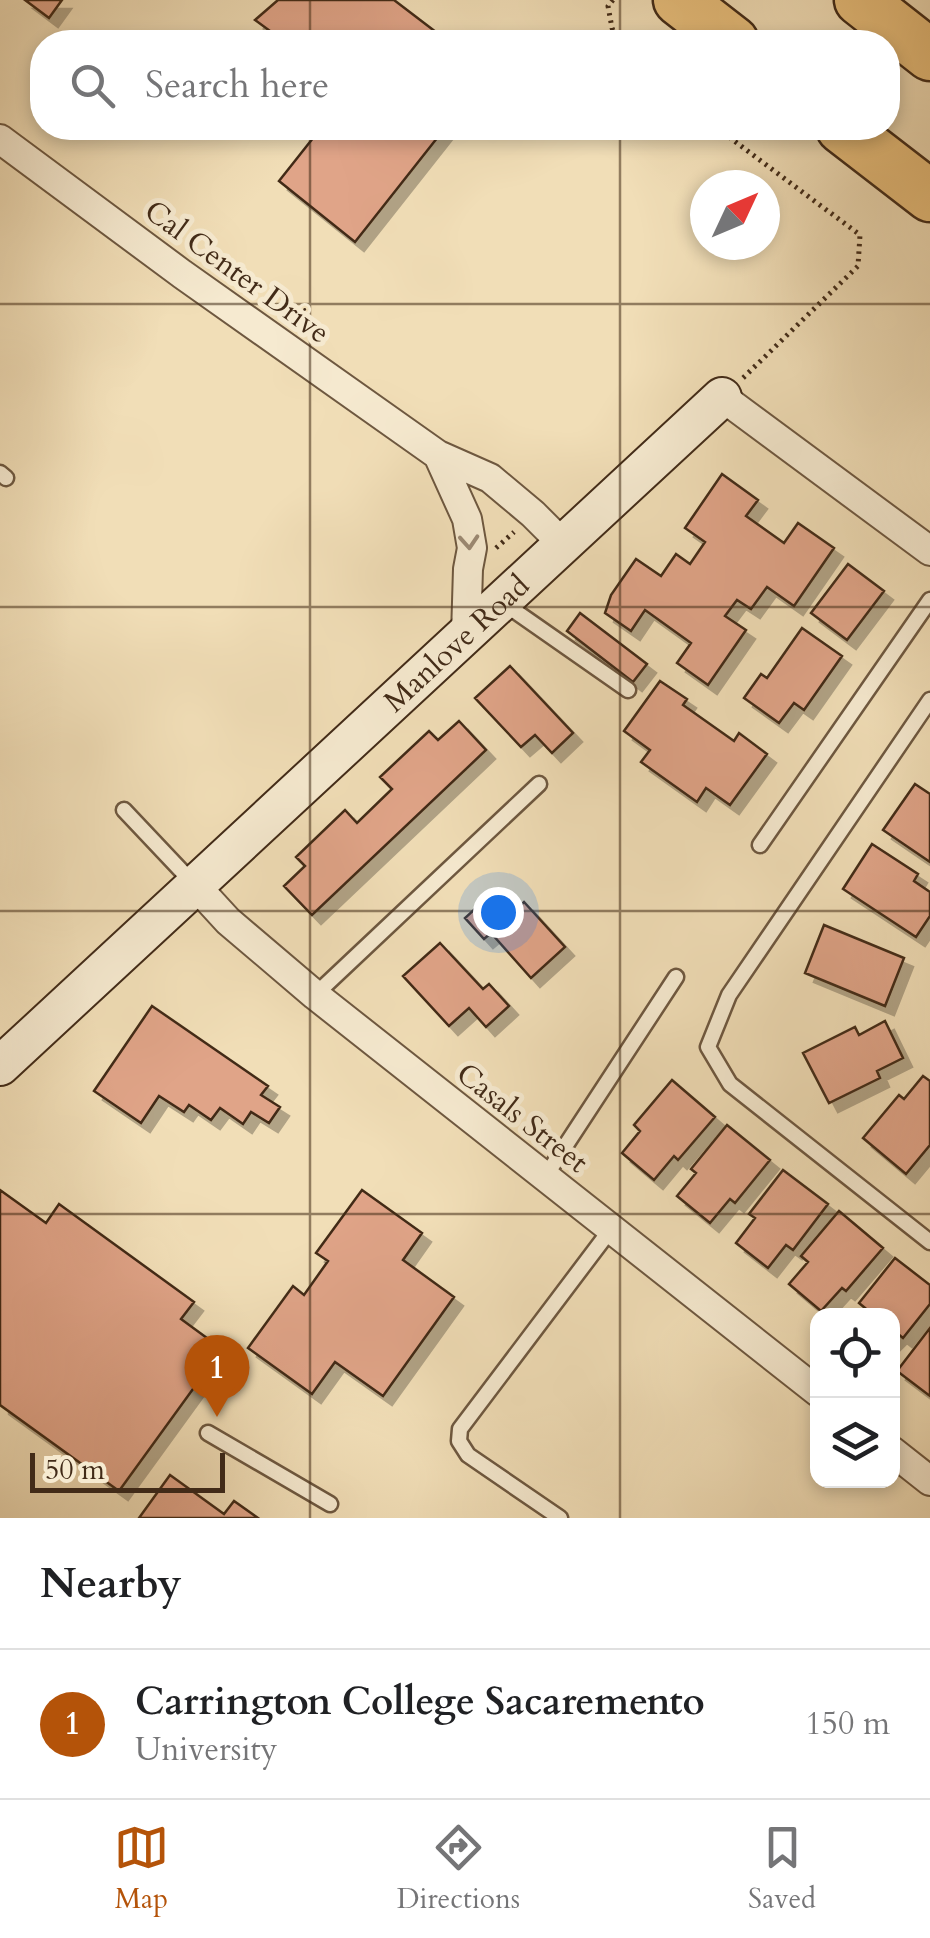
<!DOCTYPE html>
<html lang="en">
<head>
<meta charset="utf-8">
<style>
	body { margin:0; font-family:Cardo,serif; background:#f2f2f2; color:#202124 }
	.controls { position:absolute; right:30px; bottom:30px; display:grid; overflow:hidden; border-radius:20px; box-shadow:0 5px 15px #0003 }
	.controls button { width:90px; height:90px; display:grid; place-items:center; padding:0; border:0; border-bottom:2px solid #e0e0e0; background:#fff; color:#202124; font:50px sans-serif }
	.compass { position:absolute; left:690px; top:170px; width:90px; height:90px; border-radius:50%; background:#fff; box-shadow:0 5px 15px #0003; rotate:46deg }
	.scale { position:absolute; left:30px; bottom:25px; width:195px; box-sizing:border-box; padding-left:10px; border:5px solid #422b18; border-top:0; font-size:28px; line-height:35px; white-space:nowrap; color:#422b18; -webkit-text-stroke:8px #f6ead0; paint-order:stroke }
	.you { position:absolute; left:498px; top:912px; width:35px; height:35px; margin:-25px; border:8px solid #fff; border-radius:50%; background:#1a73e8; box-shadow:0 0 0 15px #1a73e833 }
	.badge { display:grid; place-items:center; width:65px; height:65px; border-radius:50%; background:#b45309; color:#fff; font-size:32px; font-weight:700 }
	.pin { position:absolute; translate:-50% -82px; filter:drop-shadow(0 2px 5px #0008) }
	.pin::after { content:''; position:absolute; top:52px; width:35px; height:30px; background:inherit; clip-path:polygon(0 0,100% 0,50% 100%) }
	.list { margin:0; padding:0; list-style:none }
	h2 { display:flex; justify-content:space-between; align-items:center; height:130px; margin:0; padding:0 40px; font-size:42px }
	h2 small { font-size:32px; font-weight:400; color:#757577 }
	.list li { display:grid; grid-template-columns:65px 1fr auto; gap:30px; align-items:center; box-sizing:border-box; height:150px; padding:0 40px; border-top:2px solid #e0e0e0 }
	.list b { display:block; font-size:38px; white-space:nowrap }
	.list p { margin:0; font-size:32px; white-space:nowrap; color:#757577 }
	.list em { font-size:32px; font-style:normal; color:#757577 }
	.icon { flex:none; width:55px; height:55px; fill:none; stroke:currentColor; stroke-width:2; stroke-linecap:round; stroke-linejoin:round }
	.map { position:relative; flex:none; width:930px; height:1518px; overflow:hidden }
	.search { position:absolute; background:#fff; box-shadow:0 5px 15px #0003; left:30px; right:30px; top:30px; height:110px; display:flex; align-items:center; gap:25px; box-sizing:border-box; padding:0 35px; border-radius:40px; color:#757577; font-size:38px }
	.sheet { height:280px; background:#fff }
	nav { display:flex; justify-content:space-around; align-items:center; box-sizing:border-box; height:140px; border-top:2px solid #e0e0e0; background:#fff; font-size:28px; color:#757577 }
	nav a { display:grid; justify-items:center; gap:5px }
	nav .on { color:#b45309 }
	.map>svg:first-child { display:block }
	.building { fill:#e0a488; stroke:#422b18; stroke-width:2.5; filter:url(#shadow) }
	.lines { fill:none; stroke-linecap:round; stroke-linejoin:round }
	.lane-casing { stroke:#6e5840; stroke-width:19 }
	.street-casing { stroke:#6e5840; stroke-width:32 }
	.secondary-casing { stroke:#422b18; stroke-width:42 }
	.highway-casing { stroke:#422b18; stroke-width:55 }
	.path { stroke:#422b18; stroke-width:5; stroke-dasharray:2.5 5; stroke-linecap:butt }
	.lane { stroke:#f6ead0; stroke-width:14 }
	.street { stroke:#f6ead0; stroke-width:28 }
	.secondary { stroke:#f6ead0; stroke-width:38 }
	.highway { stroke:#e8bf7c; stroke-width:50 }
	.oneway { stroke:#9c8a74 }
	.grid { fill:none; stroke:#422b18; stroke-width:2.5; stroke-opacity:0.55 }
	.labels { text-anchor:middle; dominant-baseline:central; stroke-width:10; stroke-linejoin:round; paint-order:stroke }
	.street-label { font-size:30px; fill:#422b18; stroke:#f6ead0 }
</style>
</head>
<body>
<div class="map">
<svg width="930" height="1518" viewBox="0 0 930 1518">
	<defs>
		<filter id="shadow"><feDropShadow dx="9" dy="9" stdDeviation="0" flood-color="#0004"/></filter>
	</defs>
	<rect width="100%" height="100%" fill="#f1deb7"/>
	<filter id="stains"><feTurbulence type="fractalNoise" baseFrequency=".002" numOctaves="4"/><feColorMatrix values="0 0 0 0 .2 0 0 0 0 .09 0 0 0 0 .02 0 0 0 .5 -.17"/></filter>
	<radialGradient id="worn" r=".72"><stop offset=".6" stop-color="#630" stop-opacity="0"/><stop offset="1" stop-color="#630" stop-opacity=".3"/></radialGradient>
	<path class="building" d="M25,0h37l-13,18z
		M278,0h116l55,42h-164l-30,-22z
		M321,128h124l-90,114 -76,-61z
		M722,474l36,26 -12,16 38,27 14,-20 36,25 -40,58 -27,-19 -16,22 -14,-9 -12,16 21,14 -38,55 -31,-22 14,-20 -46,-33 -14,21 -26,-18 6,-18 25,-36 25,17 15,-22 14,10 15,-22 -20,-14z
		M848,564l36,27 -37,49 -36,-27z
		M580,613l67,51 -14,18 -66,-51z
		M802,628l40,28 -38,54 -10,-7 -15,20 -35,-25 17,-24 6,4z
		M510,666l63,67 -21,20 -17,-18 -14,12 -46,-49z
		M660,681l27,18 -4,6 51,36 5,-8 28,21 -37,51 -24,-17 -9,14 -56,-40 9,-12 -26,-19z
		M459,721l27,29 -174,165 -28,-29 21,-20 -9,-9 49,-47 12,13 35,-34 -12,-12 49,-46 9,9z
		M915,784l15,10v68l-47,-32z
		M872,844l46,30 -4,7 16,11v24l-14,21 -73,-48z
		M488,897l19,21 17,-16 41,45 -34,31 -40,-45 -7,6 -19,-21z
		M824,925l80,33 -19,48 -80,-33z
		M440,943l43,46 6,-5 20,22 -23,21 -17,-19 -20,18 -46,-50z
		M152,1006l116,80 -7,9 19,12 -11,16 -18,-11 -8,12 -23,-16 -9,12 -22,-15 -5,7 -25,-16 -18,27 -47,-32z
		M885,1021l18,37 -26,13 3,7 -51,25 -26,-50 52,-26 4,8z
		M923,1076l7,5v64l-24,29 -43,-36 36,-43 5,4z
		M672,1080l43,37 -37,43 -4,-4 -20,24 -32,-27 18,-22 -6,-6z
		M727,1125l43,35 -35,43 -5,-4 -20,24 -33,-27 19,-23 -5,-4z
		M783,1170l45,34 -35,46 -7,-5 -18,23 -32,-25 19,-25 -6,-4z
		M0,1190l46,33 13,-19 135,98 -13,17 41,30 -103,142 -119,-86z
		M362,1190l60,43 -19,27 51,37 -71,99 -48,-34 -23,32 -64,-46 45,-62 11,9 24,-34 -12,-8z
		M839,1211l44,37 -37,43 -4,-3 -21,23 -32,-27 19,-22 -7,-6z
		M895,1258l35,27v19l-27,34 -5,-4 -6,6v-24h-34l7,-8 -6,-5z
		M930,1328v68l-33,-25z
		M170,1475l54,39 10,-13 24,17h-119z"/>
	<g class="lines">
		<defs>
			<path id="lane" d="M0,473l6,5
				M502,602l126,88
				M930,700l-201,295 -21,52 22,37 200,158
				M124,810l68,72
				M760,845l170,-245
				M315,995l224,-211
				M545,1177l131,-200
				M208,1433l122,71
				M560,1518l-92,-63 -9,-14 1,-12 151,-200"/>
			<path id="street" d="M0,139l182,135 256,181 52,23 43,36 30,30
				M722,397l208,154
				M438,455l29,64 5,29 -4,21 -2,66
				M195,885l33,36 87,74 503,397
				M892,1451l38,30"/>
			<g id="secondary">
				<path id="s1" d="M0,1066l722,-669"/>
			</g>
			<path id="highway" d="M679,0l54,42
				M860,0l70,55
				M842,128l88,68"/>
		</defs>
		<use href="#lane" class="lane-casing"/>
		<use href="#street" class="street-casing"/>
		<use href="#secondary" class="secondary-casing"/>
		<use href="#highway" class="highway-casing"/>
		<path class="path" d="M613,0l-5,6 4,22 6,14
			M717,128l143,107 -2,31 -115,112
			M496,548l18,-16"/>
		<use href="#lane" class="lane"/>
		<use href="#street" class="street"/>
		<use href="#secondary" class="secondary"/>
		<use href="#highway" class="highway"/>
	</g>
	<defs><path id="oneway-chevron" d="M-2-3.5L2.5 0L-2 3.5" fill="none" stroke-width="1.6" stroke-linecap="round" stroke-linejoin="round" transform="scale(2.5)"/></defs>
	<use class="oneway" href="#oneway-chevron" transform="translate(469 542) rotate(86)"/>
	<path class="grid" d="M310,0v42M620,0v42M310,128v1390M620,128v1390M0,304h930M0,607h930M0,911h930M0,1214h930"/>
	<g class="labels">
		<g class="street-label">
			<text transform="translate(237 272) rotate(36)">Cal Center Drive</text>
			<text stroke="none"><textPath href="#s1" startOffset="622">Manlove Road</textPath></text>
			<text transform="translate(522 1118) rotate(38)">Casals Street</text>
		</g>
	</g>
	<rect width="100%" height="100%" filter="url(#stains)"/>
	<rect width="100%" height="100%" fill="url(#worn)"/>
</svg>
<div class="controls">
<button><svg class="icon" aria-label="locate" viewBox="0 0 24 24"><circle cx="12" cy="12" r="6"/><path d="M12 2v4M12 18v4M2 12h4M18 12h4"/></svg></button>
<button><svg class="icon" aria-label="layers" viewBox="0 0 24 24"><path d="M12 4l9 5-9 5-9-5zM3 14l9 5 9-5"/></svg></button>
</div>
<svg class="compass" viewBox="-18 -18 36 36"><path d="M0-13l5 13h-10z" fill="#e53935"/><path d="M0 13l5-13h-10z" fill="#757577"/></svg>
<div class="scale">50 m</div>
<div class="you"></div>
<div class="pin badge" style="left:217px;top:1417px">1</div>
<div class="search"><svg class="icon" aria-label="search" viewBox="0 0 24 24"><circle cx="10" cy="10" r="6"/><path d="M15 15l6 6"/></svg>Search here</div>
</div>
<section class="sheet">
<h2>Nearby<small></small></h2>
<ul class="list">
<li><span class="badge">1</span><div><b>Carrington College Sacaremento</b><p>University</p></div><em>150 m</em></li>
</ul>
</section>
<nav>
<a class="on"><svg class="icon" aria-label="map" viewBox="0 0 24 24"><path d="M3 6l6-2 6 2 6-2v14l-6 2-6-2-6 2zM9 4v14M15 6v14"/></svg>Map</a>
<a><svg class="icon" aria-label="directions" viewBox="0 0 24 24"><path d="M12 3l9 9-9 9-9-9zM9 14v-3h6M13 9l2 2-2 2"/></svg>Directions</a>
<a><svg class="icon" aria-label="saved" viewBox="0 0 24 24"><path d="M7 4h10v16l-5-4-5 4z"/></svg>Saved</a>
</nav>
</body>
</html>
